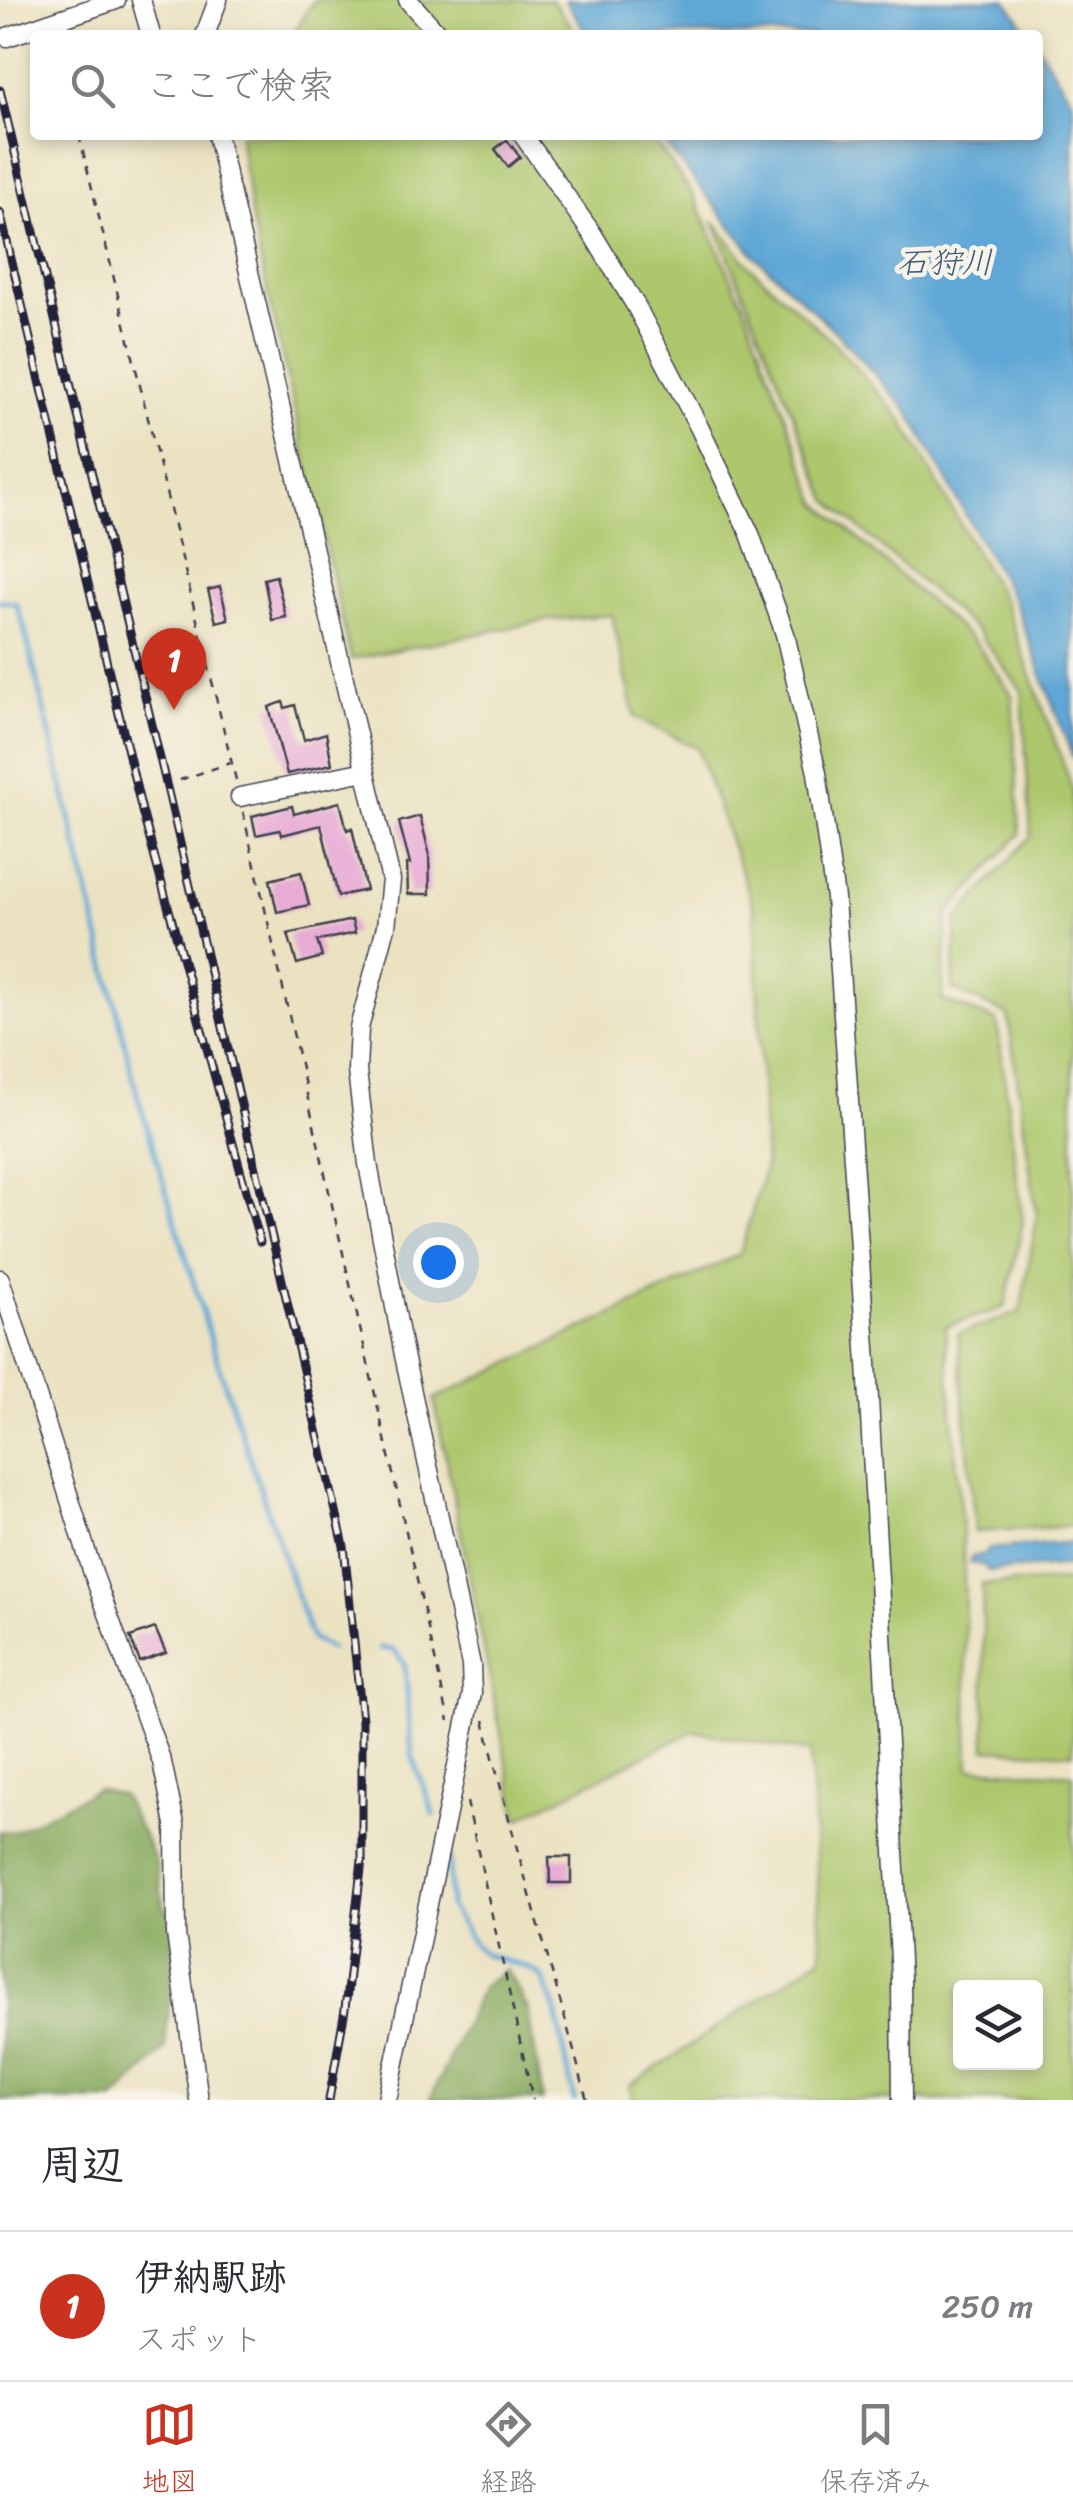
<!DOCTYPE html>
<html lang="ja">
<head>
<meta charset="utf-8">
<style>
	body { margin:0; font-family:Sriracha,"Klee One",sans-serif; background:#f2f2f3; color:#2b2b33 }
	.controls { position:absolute; right:30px; bottom:30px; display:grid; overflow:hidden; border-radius:10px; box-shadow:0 5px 15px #0003 }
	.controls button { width:90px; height:90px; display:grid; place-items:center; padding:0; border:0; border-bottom:2px solid #e1e1e2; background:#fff; color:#2b2b33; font:50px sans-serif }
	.you { position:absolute; left:438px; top:1262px; width:35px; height:35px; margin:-25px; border:8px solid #fff; border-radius:50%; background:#1a73e8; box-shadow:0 0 0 15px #1a73e833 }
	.badge { display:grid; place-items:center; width:65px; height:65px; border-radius:50%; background:#c8321e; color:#fff; font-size:32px; font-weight:700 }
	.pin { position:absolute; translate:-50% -82px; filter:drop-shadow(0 2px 5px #0008) }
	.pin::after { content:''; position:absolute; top:52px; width:35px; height:30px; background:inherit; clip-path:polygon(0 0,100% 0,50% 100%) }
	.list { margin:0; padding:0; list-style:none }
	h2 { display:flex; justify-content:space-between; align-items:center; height:130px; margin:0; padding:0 40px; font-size:42px }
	h2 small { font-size:32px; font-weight:400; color:#7c7c81 }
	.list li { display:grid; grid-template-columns:65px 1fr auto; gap:30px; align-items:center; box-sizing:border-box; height:150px; padding:0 40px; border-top:2px solid #e1e1e2 }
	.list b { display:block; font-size:38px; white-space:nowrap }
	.list p { margin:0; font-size:32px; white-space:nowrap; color:#7c7c81 }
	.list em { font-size:32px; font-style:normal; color:#7c7c81 }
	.icon { flex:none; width:55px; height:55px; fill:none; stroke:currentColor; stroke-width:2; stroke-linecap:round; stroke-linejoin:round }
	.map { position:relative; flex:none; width:1073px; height:2100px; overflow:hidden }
	.search { position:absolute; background:#fff; box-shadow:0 5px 15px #0003; left:30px; right:30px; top:30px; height:110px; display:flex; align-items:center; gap:25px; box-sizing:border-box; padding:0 35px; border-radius:10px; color:#7c7c81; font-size:38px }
	.sheet { height:280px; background:#fff }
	nav { display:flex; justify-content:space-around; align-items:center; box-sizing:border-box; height:140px; border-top:2px solid #e1e1e2; background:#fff; font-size:28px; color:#7c7c81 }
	nav a { display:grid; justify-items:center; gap:5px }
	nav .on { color:#c8321e }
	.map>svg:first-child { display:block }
	.green { fill:#aec76d; stroke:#687454; stroke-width:2.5; fill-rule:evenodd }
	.forest { fill:#8aac60; stroke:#56674e; stroke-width:2.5 }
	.water { fill:#5fa7d6; stroke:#406488; stroke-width:2.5 }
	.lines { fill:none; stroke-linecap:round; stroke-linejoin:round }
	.stream { stroke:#5fa7d6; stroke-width:5 }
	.building { fill:#e8abd5 }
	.minor-casing { stroke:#403f4f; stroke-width:21 }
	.path { stroke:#403f4f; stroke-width:2.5; stroke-dasharray:8 8; stroke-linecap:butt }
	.minor { stroke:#fff; stroke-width:18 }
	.rail-casing { stroke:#22223b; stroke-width:9 }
	.rail { stroke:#f7f3e8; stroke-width:5; stroke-dasharray:15; stroke-linecap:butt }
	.labels { text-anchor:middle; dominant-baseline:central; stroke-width:9; stroke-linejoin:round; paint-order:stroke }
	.water-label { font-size:32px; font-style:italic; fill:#3a5779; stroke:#f7f3e8 }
</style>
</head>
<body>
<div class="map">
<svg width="1073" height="2100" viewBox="0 0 1073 2100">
	<rect width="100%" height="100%" fill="#f7f3e8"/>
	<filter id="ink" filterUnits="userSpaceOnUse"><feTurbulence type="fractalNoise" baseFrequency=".01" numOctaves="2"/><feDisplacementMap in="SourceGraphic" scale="20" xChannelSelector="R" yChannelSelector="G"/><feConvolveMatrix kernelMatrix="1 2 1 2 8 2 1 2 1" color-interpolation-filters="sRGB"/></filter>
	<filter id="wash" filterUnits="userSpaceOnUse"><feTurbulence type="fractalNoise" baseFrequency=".0048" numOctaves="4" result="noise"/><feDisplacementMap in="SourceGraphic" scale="40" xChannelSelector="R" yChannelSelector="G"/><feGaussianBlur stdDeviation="2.25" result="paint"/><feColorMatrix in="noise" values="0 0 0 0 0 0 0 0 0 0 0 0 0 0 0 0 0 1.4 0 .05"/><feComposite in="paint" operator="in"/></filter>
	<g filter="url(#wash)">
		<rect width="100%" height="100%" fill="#ebe2c1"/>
		<path class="green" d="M314,0h238l26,35h-285z
			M239,135h411l44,61 51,112 73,195 158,140 36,52 8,139 -72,79 -6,87 55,21 26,201 -18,85 -60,20 18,213 6,228 104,6v326h-440l-4,-14 193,-129 -12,-205 -116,-21 -176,88 -84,-420 306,-145 25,-87 -11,-259 -57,-160 -62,-31 -23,-102 -64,5 -197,39 -98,-432zM960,1988h76v74h-76z
			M714,221l37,47 82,74 68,76 103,184 65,177 4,13v734l-98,6 -17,-198 62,-22 17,-95 -29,-202 -56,-26 5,-70 74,-83 -9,-145 -44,-59 -150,-132z
			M1073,1581v173l-87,-5 -4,-165z"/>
		<path class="forest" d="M97,1789l25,6 33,64 9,47 12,19 -11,124 -51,51h-114v-269l14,1z
			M506,1969l22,40 15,91h-113l52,-113z"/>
		<path class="water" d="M565,0h441l25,35h-443z
			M1038,46l35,56v656l-59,-157 -106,-190 -71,-78 -81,-76 -98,-122h380z
			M1073,1542v23l-85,6 -4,-6 -15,-2 2,-6 15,-3 2,-5z"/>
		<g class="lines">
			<path class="stream" d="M0,601l16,2 7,20 114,471 83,276 91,268 19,11
				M380,1648l14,2 11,15 7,90 22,60
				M449,1857l1,50 25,39 10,9 44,13 13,9 14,34 18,89"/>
		</g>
		<g id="blocks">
			<path class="building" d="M507,140l13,17 -12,10 -13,-18z
				M276,576l10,41 -14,3 -8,-41z
				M220,587l8,32 -12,3 -8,-32z
				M283,702l2,6 10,-3 9,35 22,-7 6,31 -45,10 -18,-67z
				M340,802l7,28 5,-2 14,62 -28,6 -17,-71 -39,10 -2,-5 -24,5 -4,-19 40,-10 2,8z
				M420,816l9,36 1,42h-22l-1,-30h3l-11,-42z
				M301,872l8,33 -32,7 -7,-32z
				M352,920l3,13 -38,8 5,16 -25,7 -9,-30z
				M155,1628l11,25 -26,9 -10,-25z
				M549,1857h22v26h-21z"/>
		</g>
	</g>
	<g filter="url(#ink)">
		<use href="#blocks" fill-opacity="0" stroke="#403f4f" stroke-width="2.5"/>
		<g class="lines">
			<defs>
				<path id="minor" d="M141,0l10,35
					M408,0l31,35
					M205,35l13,-35
					M7,37l109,-37
					M217,135l174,745 -5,47 -27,101 -2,43 11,93 36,191 67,310 1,29 -85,406
					M523,135l70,100 43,71 63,121 51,107 35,100 32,139 18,125 32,465 34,615 1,122
					M240,797l125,-26
					M0,1279l93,294 69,189 13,62 1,110 23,166"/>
			</defs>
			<use href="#minor" class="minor-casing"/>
			<path class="path" d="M79,135l157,645
				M180,780l50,-17
				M243,812l206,909
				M484,1720c30,128 70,253 103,380
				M467,1802l66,298"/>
			<use href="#minor" class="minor"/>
			<defs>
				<path id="rail" d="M0,90l169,706 175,750 18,174v140l-17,149 -16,91
					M0,212l142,599 118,431"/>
			</defs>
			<use href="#rail" class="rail-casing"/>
			<use href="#rail" class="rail"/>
		</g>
	</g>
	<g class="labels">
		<g class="water-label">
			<text x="945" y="262">石狩川</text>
		</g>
	</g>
</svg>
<div class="controls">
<button><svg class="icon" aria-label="layers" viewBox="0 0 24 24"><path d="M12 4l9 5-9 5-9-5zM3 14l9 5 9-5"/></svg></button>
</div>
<div class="you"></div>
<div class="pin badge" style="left:174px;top:710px">1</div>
<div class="search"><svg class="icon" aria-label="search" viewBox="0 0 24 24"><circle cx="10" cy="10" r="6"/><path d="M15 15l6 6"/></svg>ここで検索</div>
</div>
<section class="sheet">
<h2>周辺<small></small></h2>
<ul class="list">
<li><span class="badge">1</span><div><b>伊納駅跡</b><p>スポット</p></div><em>250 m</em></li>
</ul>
</section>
<nav>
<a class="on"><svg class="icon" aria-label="map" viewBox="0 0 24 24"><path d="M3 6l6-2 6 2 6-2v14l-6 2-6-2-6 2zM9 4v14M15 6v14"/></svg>地図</a>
<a><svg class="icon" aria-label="directions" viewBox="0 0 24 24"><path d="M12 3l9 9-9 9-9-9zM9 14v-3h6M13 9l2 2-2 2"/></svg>経路</a>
<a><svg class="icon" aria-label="saved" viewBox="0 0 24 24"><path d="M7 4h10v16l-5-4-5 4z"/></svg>保存済み</a>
</nav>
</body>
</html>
